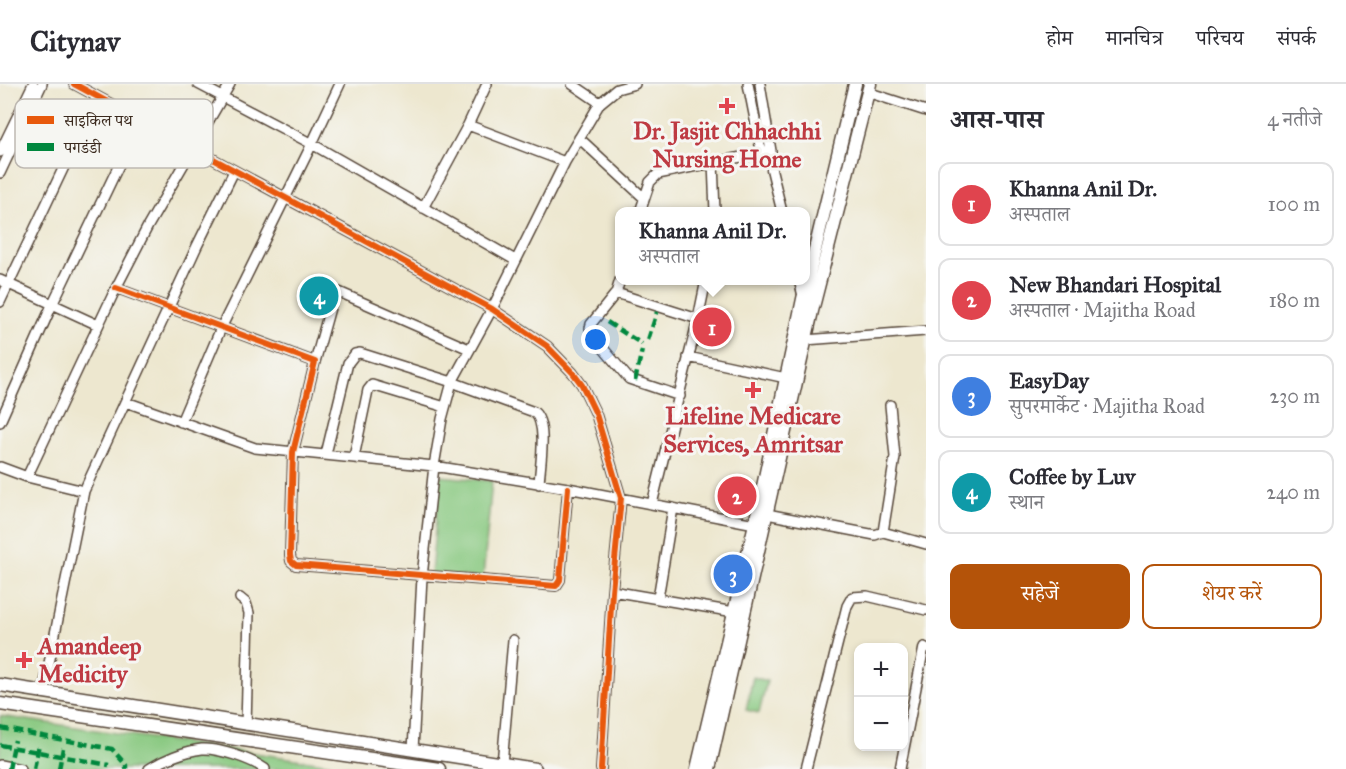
<!DOCTYPE html>
<html lang="hi">
<head>
<meta charset="utf-8">
<style>
	body { margin:0; font-family:"IM FELL Great Primer","Noto Serif Devanagari",serif; background:#f7f7f7; color:#2b2b33 }
	.controls { position:absolute; right:18px; bottom:18px; display:grid; overflow:hidden; border-radius:12px; box-shadow:0 3px 9px #0003 }
	.controls button { width:54px; height:54px; display:grid; place-items:center; padding:0; border:0; border-bottom:2px solid #e1e1e2; background:#fff; color:#2b2b33; font:30px sans-serif }
	.you { position:absolute; left:596px; top:256px; width:21px; height:21px; margin:-15px; border:4px solid #fff; border-radius:50%; background:#1a73e8; box-shadow:0 0 0 9px #1a73e833 }
	.badge { display:grid; place-items:center; width:39px; height:39px; border-radius:50%; background:#b45309; color:#fff; font-size:20px; font-weight:700 }
	.pin { position:absolute; translate:-50% -50%; border:3px solid #fff; box-shadow:0 2px 6px #0006 }
	.popup { position:absolute; left:615px; top:123px; width:195px; height:78px; box-sizing:border-box; display:grid; place-content:center; border-radius:12px; background:#fff; filter:drop-shadow(0 2px 4px #0005); font-size:20px; white-space:nowrap; color:#7c7c81 }
	.popup b { font-size:22px; color:#2b2b33 }
	.popup::after { content:''; position:absolute; left:50%; top:100%; margin-left:-12px; border:12px solid transparent; border-top-color:#fff }
	.list { margin:0; padding:0; list-style:none }
	h2 { display:flex; justify-content:space-between; align-items:center; height:78px; margin:0; padding:0 24px; font-size:26px }
	h2 small { font-size:20px; font-weight:400; color:#7c7c81 }
	.list li { display:grid; grid-template-columns:39px 1fr auto; gap:18px; align-items:center; box-sizing:border-box; height:84px; margin:0 12px 12px; padding:0 12px; border:2px solid #e1e1e2; border-radius:12px }
	.list b { display:block; font-size:22px; white-space:nowrap }
	.list p { margin:0; font-size:20px; white-space:nowrap; color:#7c7c81 }
	.list em { font-size:20px; font-style:normal; color:#7c7c81 }
	.actions { display:flex; gap:12px; padding:18px 24px }
	.actions a { flex:1; padding:14px 0; border:2px solid #b45309; border-radius:12px; text-align:center; font-size:21px; color:#b45309 }
	.actions .main { background:#b45309; color:#fff }
	.map { position:relative; flex:none; width:926px; height:685px; overflow:hidden }
	header { display:flex; align-items:center; gap:36px; box-sizing:border-box; height:84px; padding:0 30px; background:#fff; border-bottom:2px solid #e1e1e2 }
	header strong { font-size:28px }
	nav { display:flex; gap:33px; margin-inline-start:auto; font-size:21px }
	main { display:flex }
	aside { flex:1; background:#fff }
	.map>svg:first-child { display:block }
	.green { fill:#87c87f; stroke:#61794e; stroke-width:1.5 }
	.lines { fill:none; stroke-linecap:round; stroke-linejoin:round }
	.minor-casing { stroke:#564639; stroke-width:12 }
	.major-casing { stroke:#564639; stroke-width:15 }
	.minor { stroke:#fff; stroke-width:9 }
	.major { stroke:#fff; stroke-width:12 }
	.quiet { stroke:#00873e; stroke-width:4.5; stroke-dasharray:9 4.5; stroke-linecap:butt }
	.cycleway-casing { stroke:#f6f6f2; stroke-width:10 }
	.cycleway { stroke:#e8590c; stroke-width:6 }
	.health-dot { fill:#e0444e; stroke:#f6f6f2; stroke-width:2 }
	.labels { text-anchor:middle; dominant-baseline:central; stroke-width:6; stroke-linejoin:round; paint-order:stroke }
	.health-label { font-size:24px; font-weight:bold; fill:#be3a42; stroke:#f6f6f2 }
	.key { fill:#f6f6f2; stroke:#beb9b2; stroke-width:1.5 }
	.key-label { font-size:16px; fill:#3b2a1e }
</style>
</head>
<body>
<header>
<strong>Citynav</strong>
<nav><a>होम</a><a>मानचित्र</a><a>परिचय</a><a>संपर्क</a></nav>
</header>
<main>
<div class="map">
<svg width="926" height="685" viewBox="0 0 926 685">
	<rect width="100%" height="100%" fill="#f6f6f2"/>
	<filter id="ink" filterUnits="userSpaceOnUse"><feTurbulence type="fractalNoise" baseFrequency=".0167" numOctaves="2"/><feDisplacementMap in="SourceGraphic" scale="12" xChannelSelector="R" yChannelSelector="G"/><feConvolveMatrix kernelMatrix="1 2 1 2 8 2 1 2 1" color-interpolation-filters="sRGB"/></filter>
	<filter id="wash" filterUnits="userSpaceOnUse"><feTurbulence type="fractalNoise" baseFrequency=".008" numOctaves="4" result="noise"/><feDisplacementMap in="SourceGraphic" scale="24" xChannelSelector="R" yChannelSelector="G"/><feGaussianBlur stdDeviation="1.35" result="paint"/><feColorMatrix in="noise" values="0 0 0 0 0 0 0 0 0 0 0 0 0 0 0 0 0 1.4 0 .05"/><feComposite in="paint" operator="in"/></filter>
	<g filter="url(#wash)">
		<rect width="100%" height="100%" fill="#ede7cf"/>
		<path class="green" d="M440,392l52,5 -9,97 -52,-4z
			M753,593l14,4 -8,32 -13,-3z
			M0,632l365,53h-365z"/>
	</g>
	<g filter="url(#ink)">
		<g class="lines">
			<defs>
				<path id="minor" d="M74,0l418,225 55,37 26,27 9,12 14,29 25,84 -9,93 -11,178
					M198,0l114,60 203,116
					M572,0l28,19
					M748,0l12,61 5,11
					M760,0l11,67 -1,12 12,49
					M867,8l59,19
					M468,41l97,37
					M579,54l65,60
					M0,68l33,-68
					M713,78l2,50
					M0,89l42,-89
					M423,124l45,-83 19,-41
					M640,128l10,-30 8,-8 113,-23
					M0,196l98,45
					M620,196l-4,13 -25,31 -1,4 2,7 37,44 51,17
					M799,196l4,16
					M116,204l199,74 -22,90 -3,103 1,6 5,4 260,21 4,-6 8,-92
					M616,209l82,26
					M0,218l97,-205
					M805,256l121,-9
					M688,273l98,21
					M315,278l18,-65 6,-5 130,57
					M126,318l129,46 179,18 134,22 187,36
					M0,338l52,-117 88,-184
					M181,338l40,-94 88,-178 31,-66
					M326,370l22,-91 7,-9 5,-1 92,29 82,30c14,12 6,53 5,72
					M354,373l14,-67 4,-5 73,22
					M0,383l27,10 57,14
					M27,393l89,-189 32,-62 82,-142
					M652,420l46,-185 8,-39
					M767,430l108,21 8,-3 12,-75 -5,-52
					M883,448l43,12
					M612,507l128,22
					M240,514l6,5 3,10 -3,112
					M658,514l15,-90
					M43,609l41,-202 113,-245 37,-75
					M413,666l9,-173 12,-111 8,-47 10,-37 40,-73 73,-147 35,-59 17,-14 18,-5
					M502,680l11,-124
					M0,681l21,4
					M149,685c14,-9 35,-18 53,-20 17,-1 49,10 63,20
					M806,685l41,-163 5,-9 15,-1 59,14
					M900,685l24,-122 2,1"/>
				<path id="major" d="M0,601l535,84
					M0,620l439,65
					M697,685l58,-245 48,-225 52,-215
					M709,685l103,-458 58,-227"/>
			</defs>
			<use href="#minor" class="minor-casing"/>
			<use href="#major" class="major-casing"/>
			<use href="#minor" class="minor"/>
			<use href="#major" class="major"/>
			<path class="quiet" d="M607,238l35,22
				M648,256l9,-28
				M635,297l7,-31
				M0,644l112,21 14,16v4
				M0,661l109,20
				M9,685l6,-29
				M34,685l5,-25
				M59,685l4,-21"/>
			<defs>
				<path id="cycleway" d="M74,0l418,225 55,37 26,27 9,12 14,29 25,84 -9,93 -11,178
					M116,204l199,74 -22,90 -3,103 1,6 5,4 260,21 4,-6 8,-92"/>
			</defs>
			<use href="#cycleway" class="cycleway-casing"/>
			<use href="#cycleway" class="cycleway"/>
		</g>
	</g>
	<g class="health-dot">
		<path d="M724 13h6v6h6v6h-6v6h-6v-6h-6v-6h6z"/>
		<path d="M750 297h6v6h6v6h-6v6h-6v-6h-6v-6h6z"/>
		<path d="M21 567h6v6h6v6h-6v6h-6v-6h-6v-6h6z"/>
	</g>
	<g class="labels">
		<g class="health-label">
			<text x="727" y="47">Dr. Jasjit Chhachhi<tspan x="727" dy="28">Nursing Home</tspan></text>
			<text x="753" y="332">Lifeline Medicare<tspan x="753" dy="28">Services, Amritsar</tspan></text>
			<text x="38" y="562" text-anchor="start">Amandeep<tspan x="38" dy="28">Medicity</tspan></text>
		</g>
	</g>
	<rect x="15" y="15" width="198" height="69" rx="9" class="key"/>
	<rect x="27" y="32" width="27" height="8" fill="#e8590c"/>
	<rect x="27" y="59" width="27" height="8" fill="#00873e"/>
	<g class="key-label">
		<text x="64" y="42">साइकिल पथ</text>
		<text x="64" y="69">पगडंडी</text>
	</g>
</svg>
<div class="controls">
<button>+</button>
<button>−</button>
</div>
<div class="you"></div>
<div class="pin badge" style="left:712px;top:243px;background:#e0444e">1</div>
<div class="popup"><b>Khanna Anil Dr.</b>अस्पताल</div>
<div class="pin badge" style="left:737px;top:412px;background:#e0444e">2</div>
<div class="pin badge" style="left:733px;top:490px;background:#3f7fe0">3</div>
<div class="pin badge" style="left:319px;top:212px;background:#0f9aa8">4</div>
</div>
<aside>
<h2>आस-पास<small>4 नतीजे</small></h2>
<ul class="list">
<li><span class="badge" style="background:#e0444e">1</span><div><b>Khanna Anil Dr.</b><p>अस्पताल</p></div><em>100 m</em></li>
<li><span class="badge" style="background:#e0444e">2</span><div><b>New Bhandari Hospital</b><p>अस्पताल · Majitha Road</p></div><em>180 m</em></li>
<li><span class="badge" style="background:#3f7fe0">3</span><div><b>EasyDay</b><p>सुपरमार्केट · Majitha Road</p></div><em>230 m</em></li>
<li><span class="badge" style="background:#0f9aa8">4</span><div><b>Coffee by Luv</b><p>स्थान</p></div><em>240 m</em></li>
</ul>
<div class="actions"><a class="main">सहेजें</a><a>शेयर करें</a></div>
</aside>
</main>
</body>
</html>
